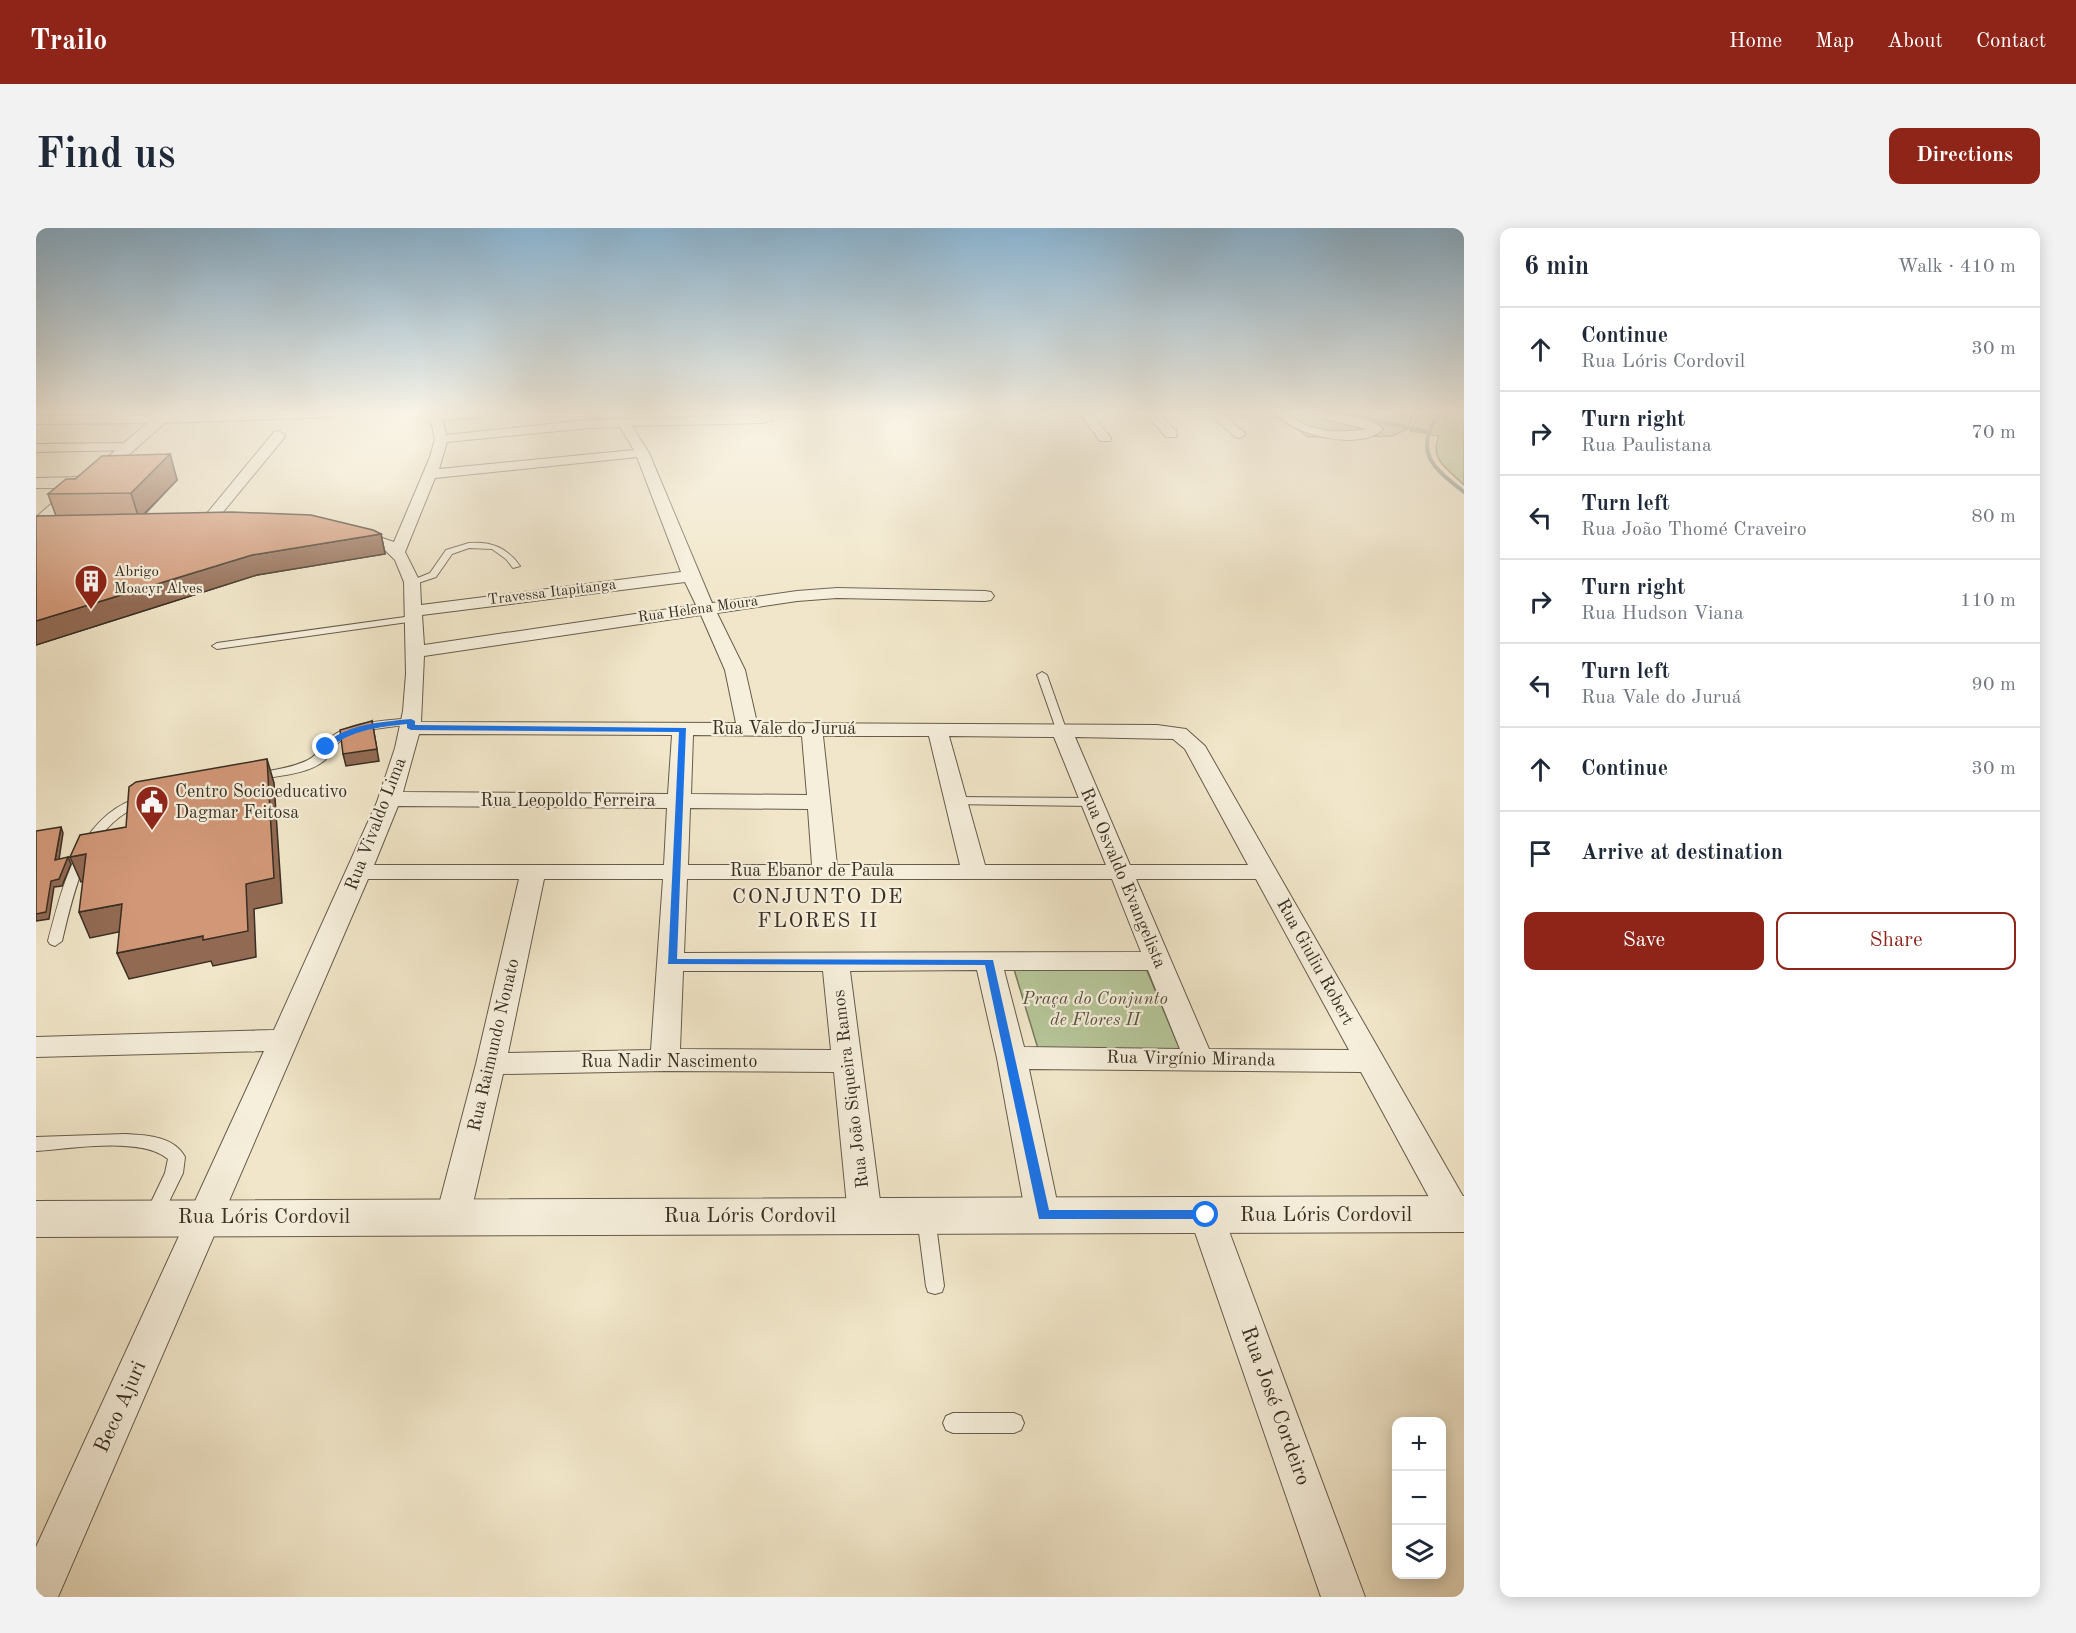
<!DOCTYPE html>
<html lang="en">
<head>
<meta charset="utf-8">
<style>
	body { margin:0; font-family:"Old Standard TT",serif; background:#f2f2f3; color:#1f2937 }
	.controls { position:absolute; right:18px; bottom:18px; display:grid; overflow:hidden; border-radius:12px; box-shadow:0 3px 15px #0003 }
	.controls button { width:54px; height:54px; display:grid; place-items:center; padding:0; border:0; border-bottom:2px solid #e0e1e3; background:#fff; color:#1f2937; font:30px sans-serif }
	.stop { position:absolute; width:18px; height:18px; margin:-14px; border:4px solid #1a73e8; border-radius:50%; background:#fff }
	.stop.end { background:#1a73e8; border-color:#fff; box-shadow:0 2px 6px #0008 }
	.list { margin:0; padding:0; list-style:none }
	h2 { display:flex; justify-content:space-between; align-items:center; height:78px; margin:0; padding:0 24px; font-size:26px }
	h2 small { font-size:20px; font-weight:400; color:#747a83 }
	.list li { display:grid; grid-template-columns:39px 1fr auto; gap:18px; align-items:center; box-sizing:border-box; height:84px; padding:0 24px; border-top:2px solid #e0e1e3 }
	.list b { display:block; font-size:22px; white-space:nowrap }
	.list p { margin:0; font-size:20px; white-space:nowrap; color:#747a83 }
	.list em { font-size:20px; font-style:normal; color:#747a83 }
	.actions { display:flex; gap:12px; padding:18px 24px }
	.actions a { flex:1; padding:14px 0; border:2px solid #8f2418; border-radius:12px; text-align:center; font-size:21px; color:#8f2418 }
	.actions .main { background:#8f2418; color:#fff }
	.icon { flex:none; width:33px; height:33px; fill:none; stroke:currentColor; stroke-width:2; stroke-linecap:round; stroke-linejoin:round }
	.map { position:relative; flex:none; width:1428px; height:1369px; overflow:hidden; border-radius:12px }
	header { display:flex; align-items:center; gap:36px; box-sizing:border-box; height:84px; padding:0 30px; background:#8f2418; color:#fff }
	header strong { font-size:28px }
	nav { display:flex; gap:33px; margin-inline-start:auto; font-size:21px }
	.intro { display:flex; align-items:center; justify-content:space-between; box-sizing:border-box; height:144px; padding:0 36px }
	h1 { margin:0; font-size:42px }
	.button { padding:15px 27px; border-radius:12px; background:#8f2418; color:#fff; font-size:21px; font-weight:700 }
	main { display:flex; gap:36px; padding:0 36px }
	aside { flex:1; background:#fff; border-radius:12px; box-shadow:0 3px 15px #0003 }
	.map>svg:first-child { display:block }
	.green { fill:#b6c699; stroke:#777a5e; stroke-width:1.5 }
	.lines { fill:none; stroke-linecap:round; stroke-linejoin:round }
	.stream { stroke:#768481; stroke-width:4 }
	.service-casing { stroke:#665c4c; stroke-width:2 }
	.minor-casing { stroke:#665c4c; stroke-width:2 }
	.tertiary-casing { stroke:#665c4c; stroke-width:2 }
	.service { fill:#f6efdc; fill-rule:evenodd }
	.minor { fill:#f6efdc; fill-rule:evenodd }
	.tertiary { fill:#f6efdc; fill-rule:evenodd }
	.wall { fill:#b48266; stroke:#382e23; stroke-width:1.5 }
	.shaded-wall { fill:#926a53; stroke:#382e23; stroke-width:1.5 }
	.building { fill:#d19777; stroke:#382e23; stroke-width:1.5 }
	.route { fill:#1a73e8 }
	.labels { text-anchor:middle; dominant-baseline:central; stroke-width:4.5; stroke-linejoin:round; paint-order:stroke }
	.far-poi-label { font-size:15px; fill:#382e23; stroke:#f6efdc; text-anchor:start }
	.far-street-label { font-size:15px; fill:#382e23; stroke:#f6efdc }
	.street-label { font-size:18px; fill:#382e23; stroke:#f6efdc }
	.poi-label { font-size:18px; fill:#382e23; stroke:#f6efdc; text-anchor:start }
	.park-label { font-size:18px; font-style:italic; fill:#585440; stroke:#f6efdc }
	.quarter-label { font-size:21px; letter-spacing:1.5px; fill:#382e23; stroke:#f6efdc }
	.near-street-label { font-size:21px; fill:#382e23; stroke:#f6efdc }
</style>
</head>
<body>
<header>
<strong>Trailo</strong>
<nav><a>Home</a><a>Map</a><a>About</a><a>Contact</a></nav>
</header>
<div class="intro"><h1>Find us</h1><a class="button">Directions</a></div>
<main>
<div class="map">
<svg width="1428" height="1369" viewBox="0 0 1428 1369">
	<rect width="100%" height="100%" fill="#f1e6c9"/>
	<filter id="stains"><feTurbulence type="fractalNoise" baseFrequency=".00333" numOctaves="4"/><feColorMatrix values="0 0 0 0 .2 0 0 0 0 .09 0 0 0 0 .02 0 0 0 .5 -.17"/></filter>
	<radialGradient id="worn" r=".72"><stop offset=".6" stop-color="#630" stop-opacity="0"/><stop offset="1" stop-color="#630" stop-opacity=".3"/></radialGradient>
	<path class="green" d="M1239,185h120l17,3 -3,12 -17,8 -84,1z
		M1384,185h44v72c-15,-15 -36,-26 -25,-49l-29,-5z
		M977,738h132l36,86h-142z"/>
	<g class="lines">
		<path class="stream" d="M1305,185l88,19
			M1403,185c-26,39 -7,54 25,79"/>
		<defs>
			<path id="service" d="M433,315c23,-2 38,5 51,23l-7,2 -7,-9 -14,-10 -23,-1 -17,6 -16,23 -24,8 -4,-3 22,-9 16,-23z
				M376,388l5,3 -2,2 -198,28 -5,-3 5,-3z
				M1006,444l5,3 19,54 -1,2h-8l-1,-2 -19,-54z
				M375,490l5,3 -1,2c-23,5 -47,4 -68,14 -12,5 -14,15 -22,23 -17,15 -50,16 -71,20l-6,-3 2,-2c19,-5 40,-6 58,-15 11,-5 13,-16 23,-23 21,-16 55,-16 80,-19z
				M108,568l6,4 -2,3c-7,2 -15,5 -21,9 -43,26 -54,84 -65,129l-7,5 -5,-2 -2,-3c15,-56 31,-128 96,-145z
				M919,569l136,1 6,4 -6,4 -140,-2 -2,-3 2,-3z
				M89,906c21,1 49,2 60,23l-2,16 -23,47 -6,2 -6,-2 -3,-5 20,-42 3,-14c-27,-23 -98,-10 -132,-8v-14z
				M890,982l6,2 3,5 9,69 -2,6 -7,2 -7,-2 -2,-6 -9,-69 3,-5z
				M917,1185h61l7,3 3,7 -3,7 -7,3h-61l-7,-3 -3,-7 3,-7z"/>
			<path id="minor" d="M196,185h105l-6,4 -170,6 -125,1v-8z
				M393,185h57l-6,4 -37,3 3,15 143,-15 172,-5v-2h12l-1,7 -9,3 -131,3 17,27 63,150 85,-12 40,-3 148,3 6,1 3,4 -3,4 -6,1 -148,-3 -40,3 -80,12 28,57 12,53 400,2 29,4 19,17 259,452v28l-8,3 -12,-4 -83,-153 -332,-3 31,147 -5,10 -12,4 -12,-4 -5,-10 -29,-158 -20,-88 -127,1 32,245 -5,10 -12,4 -12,-4 -5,-10 -14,-144 -169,-1 -162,3 -33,142 -5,10 -12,4 -12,-4 -5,-10 40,-152 43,-185h-151l-310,718h-22v-50l228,-496 -228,6v-20l238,-7 103,-228 18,-54 8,-37 3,-37 -2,-92 -9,-22 -11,-11 -39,-14 -3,-3 8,-5 44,15 36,-85 5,-18zM584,199l14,23 -195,19 8,-27 142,-14zM601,229l44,115 -260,33 -1,-23 -15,-30 30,-74zM649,354l11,23 -272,40 -2,-30zM665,387l24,55 11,53 -315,-1 3,-66zM383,506l253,1 -4,59 -265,-2zM657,507l109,1 5,59 -116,-1zM787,508h106l31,129h-123zM913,508l105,1 52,128h-121zM1039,509l98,2 12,10 63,116h-118zM362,578l269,2 -3,57h-290zM654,580l118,1 4,56h-124zM508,651h119l-12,171 -143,3zM651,651h425l29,73 -457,1zM1100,651h120l93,171 -140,-1zM968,742h144l32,79 -156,-2zM647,743h140l8,79 -151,-1z
				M1043,185h12l20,25 -1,3h-10z
				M1109,185h13l18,18 1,3 -1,3h-10z
				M1173,185h13l24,21 -6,4 -5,-1z
				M1238,185c20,-1 18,7 35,13 17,7 40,6 57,3l-53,-13 -2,-3c20,0 58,2 72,16 -22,23 -90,6 -109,-16z
				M243,203l6,4 -1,3 -75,91h-10l-3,-3 3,-3 75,-91z
				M92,215l7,4 -2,3 -97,2v-8z
				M1170,973l12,4 5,10 142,382h-44l-132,-382 5,-10z"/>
			<path id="tertiary" d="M123,185h17l-133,118 -7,2v-16l34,-29h-34v-10l48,-1z
				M1428,968v36l-1428,5v-36z"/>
		</defs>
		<use href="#service" class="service-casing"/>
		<use href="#minor" class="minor-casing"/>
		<use href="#tertiary" class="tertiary-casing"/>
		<use href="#service" class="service"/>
		<use href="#minor" class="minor"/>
		<use href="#tertiary" class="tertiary"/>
	</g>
	<path class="wall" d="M134,226l7,26 -32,34 236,20 4,20 -128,21 -221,70v-129h20l-8,-22 27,-15z"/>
	<path class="shaded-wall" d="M134,226l7,26 -38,39 -8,-26z
		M345,306l4,20 -128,21 -221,70v-24l216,-66z
		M336,493l7,40 -33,5 -3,-12z
		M231,531l7,24 8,120 -28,6 2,48 -43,9 -2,-5 -82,18 -12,-26 86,-17 43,-52z
		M25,599l2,6 -5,33 -3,-6z
		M50,626l11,25 -16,3 -11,-25z
		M32,629l3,7 -9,22 -8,1 -5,32 -13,2v-7l15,-33z
		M86,676l11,25 -43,9 -11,-26z"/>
	<path class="building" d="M134,226l-39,39 -83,1 18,-15h9l27,-23z
		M196,284l79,3 62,15 8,4 -129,21 -216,66v-105z
		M336,493l5,28 -34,5 -3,-24z
		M231,531l7,119 -28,6 2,47 -45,9v-4l-86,17 5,-49 -43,8 7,-58 -16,3 10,-22 46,-8 3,-40 7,-5z
		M25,599l-6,33 13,-3 -9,22 -8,2 -5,31 -10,2v-83z"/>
	<linearGradient id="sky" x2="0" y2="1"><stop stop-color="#8bb8d8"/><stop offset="0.49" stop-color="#f9f4e7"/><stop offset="1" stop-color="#f9f4e7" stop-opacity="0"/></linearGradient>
	<rect width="1428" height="376" fill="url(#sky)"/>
	<path class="route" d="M375,491l4,2v4l271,3 -9,231 316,1 56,250h157l7,5 -2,4h-172l-54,-254 -317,-1 11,-232 -268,-2 -4,-2v-4c-27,3 -58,6 -78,25l-7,-2c21,-23 60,-25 89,-28z"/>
	<defs>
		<symbol id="building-pin" viewBox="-11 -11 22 30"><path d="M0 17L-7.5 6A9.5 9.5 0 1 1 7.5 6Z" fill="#8f2418" stroke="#f6efdc"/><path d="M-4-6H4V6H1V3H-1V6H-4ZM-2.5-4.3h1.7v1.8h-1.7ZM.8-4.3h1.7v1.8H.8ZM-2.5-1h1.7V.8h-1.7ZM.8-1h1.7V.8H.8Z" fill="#fff"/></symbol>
		<symbol id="civic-pin" viewBox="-11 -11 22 30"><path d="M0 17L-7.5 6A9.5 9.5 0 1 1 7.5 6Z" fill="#8f2418" stroke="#f6efdc"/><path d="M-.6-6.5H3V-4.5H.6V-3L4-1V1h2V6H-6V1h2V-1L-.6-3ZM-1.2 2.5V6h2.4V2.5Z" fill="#fff"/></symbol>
	</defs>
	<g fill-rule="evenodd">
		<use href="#building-pin" x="36" y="334" width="38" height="52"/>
		<use href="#civic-pin" x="97" y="555" width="38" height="52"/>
	</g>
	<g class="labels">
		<g class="far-poi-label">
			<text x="78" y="344">Abrigo<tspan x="78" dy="17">Moacyr Alves</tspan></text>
		</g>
		<g class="far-street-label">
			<text transform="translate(516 365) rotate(-7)">Travessa Itapitanga</text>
			<text transform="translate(662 382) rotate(-8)">Rua Helena Moura</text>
		</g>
		<g class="street-label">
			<text x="748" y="501">Rua Vale do Juruá</text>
			<text x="532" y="573">Rua Leopoldo Ferreira</text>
			<text transform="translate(340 596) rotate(-69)">Rua Vivaldo Lima</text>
			<text x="776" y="643">Rua Ebanor de Paula</text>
			<text transform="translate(1087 650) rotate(67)">Rua Osvaldo Evangelista</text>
			<text transform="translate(1279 734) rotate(61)">Rua Giuliu Robert</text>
			<text transform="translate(458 817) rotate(-77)">Rua Raimundo Nonato</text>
			<text transform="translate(1155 831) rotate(1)">Rua Virgínio Miranda</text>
			<text x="633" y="834">Rua Nadir Nascimento</text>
			<text transform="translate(815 861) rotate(-97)">Rua João Siqueira Ramos</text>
		</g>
		<g class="poi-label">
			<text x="139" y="564">Centro Socioeducativo<tspan x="139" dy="21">Dagmar Feitosa</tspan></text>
		</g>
		<g class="park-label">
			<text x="1059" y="771">Praça do Conjunto<tspan x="1059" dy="21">de Flores II</tspan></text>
		</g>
		<g class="quarter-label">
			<text x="782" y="669">CONJUNTO DE<tspan x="782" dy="24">FLORES II</tspan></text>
		</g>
		<g class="near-street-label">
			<text x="1290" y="987">Rua Lóris Cordovil</text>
			<text x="714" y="988">Rua Lóris Cordovil</text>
			<text x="228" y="989">Rua Lóris Cordovil</text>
			<text transform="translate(1239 1178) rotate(70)">Rua José Cordeiro</text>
			<text transform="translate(85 1179) rotate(-66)">Beco Ajuri</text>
		</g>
	</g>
	<rect width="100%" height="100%" filter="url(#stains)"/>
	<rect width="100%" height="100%" fill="url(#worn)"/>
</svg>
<div class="controls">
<button>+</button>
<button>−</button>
<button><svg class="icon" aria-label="layers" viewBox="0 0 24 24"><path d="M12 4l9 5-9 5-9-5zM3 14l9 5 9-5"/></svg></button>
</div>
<div class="stop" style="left:1170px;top:987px"></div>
<div class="stop end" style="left:290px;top:519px"></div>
</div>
<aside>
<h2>6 min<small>Walk · 410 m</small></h2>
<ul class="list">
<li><svg class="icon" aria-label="ahead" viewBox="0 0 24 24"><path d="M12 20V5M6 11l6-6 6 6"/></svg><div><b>Continue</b><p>Rua Lóris Cordovil</p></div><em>30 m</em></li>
<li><svg class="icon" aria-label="right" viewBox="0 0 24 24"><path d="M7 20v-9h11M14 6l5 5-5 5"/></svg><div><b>Turn right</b><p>Rua Paulistana</p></div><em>70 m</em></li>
<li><svg class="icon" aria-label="left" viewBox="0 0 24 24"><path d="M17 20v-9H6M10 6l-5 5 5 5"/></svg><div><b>Turn left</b><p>Rua João Thomé Craveiro</p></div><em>80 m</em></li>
<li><svg class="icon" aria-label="right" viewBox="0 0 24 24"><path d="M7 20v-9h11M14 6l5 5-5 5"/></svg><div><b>Turn right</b><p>Rua Hudson Viana</p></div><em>110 m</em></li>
<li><svg class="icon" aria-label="left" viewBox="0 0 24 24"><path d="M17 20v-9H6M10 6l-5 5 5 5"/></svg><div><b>Turn left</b><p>Rua Vale do Juruá</p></div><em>90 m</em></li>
<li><svg class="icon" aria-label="ahead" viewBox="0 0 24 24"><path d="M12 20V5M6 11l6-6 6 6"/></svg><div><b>Continue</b></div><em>30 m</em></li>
<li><svg class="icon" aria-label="arrive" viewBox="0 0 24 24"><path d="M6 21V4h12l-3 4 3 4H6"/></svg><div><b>Arrive at destination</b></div></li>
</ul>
<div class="actions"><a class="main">Save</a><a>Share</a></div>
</aside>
</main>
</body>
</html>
